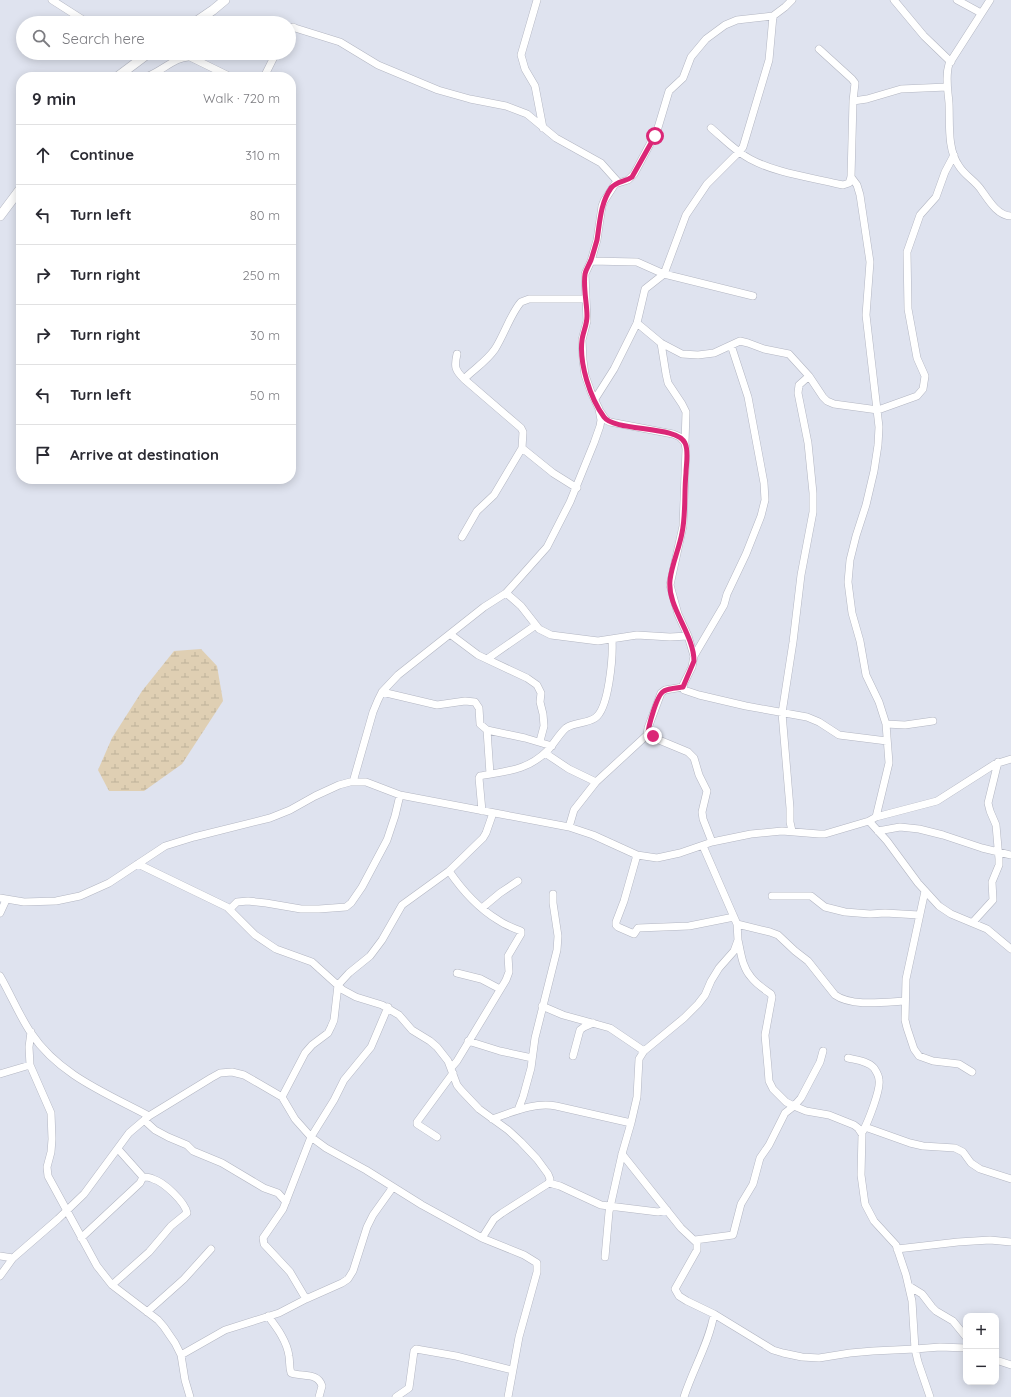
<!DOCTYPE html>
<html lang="en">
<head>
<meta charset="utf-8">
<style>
	body { margin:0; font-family:Quicksand,sans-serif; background:#f2f2f3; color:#2b2b33 }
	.controls { position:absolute; right:12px; bottom:12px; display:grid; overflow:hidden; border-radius:8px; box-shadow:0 2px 10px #0003 }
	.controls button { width:36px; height:36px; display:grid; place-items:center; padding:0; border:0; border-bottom:1px solid #e1e1e2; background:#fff; color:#2b2b33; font:20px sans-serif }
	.stop { position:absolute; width:12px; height:12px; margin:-9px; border:3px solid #db2777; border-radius:50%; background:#fff }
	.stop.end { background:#db2777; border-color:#fff; box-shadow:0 1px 4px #0008 }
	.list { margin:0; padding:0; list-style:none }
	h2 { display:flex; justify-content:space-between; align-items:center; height:52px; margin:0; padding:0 16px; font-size:17px }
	h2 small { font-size:13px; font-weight:400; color:#7c7c81 }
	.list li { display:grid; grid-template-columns:26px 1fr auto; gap:12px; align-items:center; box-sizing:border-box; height:60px; padding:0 16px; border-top:1px solid #e1e1e2 }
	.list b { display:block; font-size:15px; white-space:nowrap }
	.list em { font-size:13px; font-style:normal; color:#7c7c81 }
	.icon { flex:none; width:22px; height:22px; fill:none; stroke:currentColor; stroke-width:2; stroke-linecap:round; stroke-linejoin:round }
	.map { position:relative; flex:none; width:1011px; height:1397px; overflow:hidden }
	.search { position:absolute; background:#fff; box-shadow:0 2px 10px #0003; left:16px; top:16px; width:280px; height:44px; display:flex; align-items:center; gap:10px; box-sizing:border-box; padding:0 14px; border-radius:22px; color:#7c7c81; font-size:15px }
	.panel { position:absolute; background:#fff; box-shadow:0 2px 10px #0003; left:16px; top:72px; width:280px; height:412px; border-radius:16px }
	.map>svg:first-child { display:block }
	.wetland { fill:url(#wetland-marsh) }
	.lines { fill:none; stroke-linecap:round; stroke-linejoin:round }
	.minor-casing { stroke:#b3b6c2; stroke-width:8 }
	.major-casing { stroke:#b3b6c2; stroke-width:10 }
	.minor { stroke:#fff; stroke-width:7 }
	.major { stroke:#fff; stroke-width:9 }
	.route { stroke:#db2777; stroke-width:5 }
</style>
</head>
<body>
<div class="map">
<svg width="1011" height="1397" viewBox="0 0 1011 1397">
	<defs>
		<pattern id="wetland-marsh" width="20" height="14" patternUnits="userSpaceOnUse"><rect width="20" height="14" fill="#dfcfb3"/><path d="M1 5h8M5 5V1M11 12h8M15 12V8" fill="none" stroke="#beb199"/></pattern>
	</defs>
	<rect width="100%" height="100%" fill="#dfe3ef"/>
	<path class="wetland" d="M201,649l16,17 6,35 -41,63 -38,27h-35l-11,-21 14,-32 30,-47 32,-40z"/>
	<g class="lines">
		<defs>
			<path id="minor" d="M52,0l36,23
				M537,0l-16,55 4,14 10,17 8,42
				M894,0l30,36 27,26
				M957,0l24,13
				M990,0l-41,64c-4,13 -1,26 0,39 1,21 -2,46 10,63 6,10 17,15 23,25 7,10 16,25 29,25
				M289,30l4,-3 2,1 45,14 38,23 60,25 32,9 36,7 21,8 29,24 45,25 17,19
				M146,77c15,-5 30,-21 44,-20l41,20
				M264,77l12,-24
				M853,101l14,-2 34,-10 46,-2
				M711,128c13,11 24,23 39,31 26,14 59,18 88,25l5,1 6,-2 2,-6 2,-76 2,-18 -3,-4 -33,-30
				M851,177l6,8 3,10 10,67 -4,53 13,112 -1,18 -4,26 -8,34 -10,31 -6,24 -2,22 4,31 8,28 6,34 13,27 7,22 3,39 -13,54
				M591,261l46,1 27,12 89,22
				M637,323l24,20 21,11 16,1 16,-2 26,-12 8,2 16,6 25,5 20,22 14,21 4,4 7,3 44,6 39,-14 6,-7 2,-13 -8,-18 -9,-49 -1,-57 13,-37 16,-18 9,-25 9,-17
				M661,343l5,31 2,9 14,21 4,8 -1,31
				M457,354c-3,13 -2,16 7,25l57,49 2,4 -1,16 31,25 24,15
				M464,379c10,-10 23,-18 31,-30 9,-14 16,-36 26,-47l8,-3h57
				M595,399l19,-30 23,-46 8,-34 19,-15 22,-59 21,-31 32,-32 4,-5 26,-87 4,-44
				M600,411l6,9 4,2 63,12 7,3 5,6 1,6 -3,77 -13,59 8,29 10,22 6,20 -2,11 -9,18 1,5 15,5 47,11 61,11 12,5 20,13 48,6
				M462,537l15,-26 17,-16 28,-47
				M506,593l15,13 18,23 12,6 47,6 39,-6 33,2 18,-1
				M450,634l28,21 49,23 10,7 4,8 -1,9 3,12 1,12 -4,15
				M694,656l30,-51 3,-11 19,-40 15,-38 4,-16 -1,-17 -16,-86 -17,-52
				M487,659l49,-34
				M382,692l55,13 28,-4 10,1 4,6 1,16 7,6 38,8 27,8
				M886,724l19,1 28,-4
				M487,730l3,44
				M647,735l41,17 6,6 5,17 8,16 -5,21 1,7 9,23
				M545,753l24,16 27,13
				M353,782l20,-70 5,-12 4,-8 16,-17 86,-68 22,-14 9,-10 32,-36 23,-45 24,-59 6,-17 1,-6 -2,-11 -8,-17 -6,-17 -2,-15 -1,-20 5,-19 -2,-47 6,-13 6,-21 5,-34 2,-5 11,-17 13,-4 6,-6 23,-43 12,-40 14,-13 8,-21 15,-18 19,-14 12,-5 36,-4 12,-9 7,-7
				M482,811l-3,-33 1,-2c25,-5 47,-5 67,-25 7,-7 12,-17 19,-23 8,-6 20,-4 29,-10 14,-9 18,-62 17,-78
				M869,821l18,20 31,42 21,23 12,8 36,15 24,20
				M569,827l5,-17 22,-28 51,-47 1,-7 13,-35 4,-3 18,-3
				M792,831l-2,-9v-14l-8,-95 11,-71 8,-67 12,-63v-19l-5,-50 -10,-50 1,-8 10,-9
				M878,831l22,-4 19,2 24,6 39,13 29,7
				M637,855l-13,46 -8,21v3l2,2 16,7 4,-6 51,-2 45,-9
				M138,864l89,43 28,28 21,14 36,13 31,28 13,7 26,8 17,10 13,15 18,11 7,6 11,14 9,24 4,5 18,19 29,21 13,12 16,17 11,15 2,5 -1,4 -47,30 -8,6 -12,19
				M925,891l-19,88 -1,41 2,8 7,21 5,7 14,5 26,3 13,8
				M772,896h39l14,11 20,5 25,2 15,-1 34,2
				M0,898l24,4 32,-1 24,-5 29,-13 56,-37 29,-9 76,-19 20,-8 25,-14 24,-11 11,-3h16l34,13 169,32 24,8 44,20 20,3 23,-5 32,-11 39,-8 31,-3 37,3h6l44,-13 7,-4 61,-16 58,-37 16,-5
				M482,908l18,-15 18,-12
				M230,909l7,-7 11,-1 18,2 35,6h18l27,-2 5,-4 11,-16 25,-47 8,-24 5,-21
				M0,913l6,-13
				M973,922l20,-22 -1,-18 7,-17v-6l-3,-34 -6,-14 -2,-8 10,-41
				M737,924l33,8 8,3 17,16 13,10 27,34c17,12 50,7 70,6
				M738,940c3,13 4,27 13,37 5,7 13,12 20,17l1,3 -7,38 3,33 1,13 4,8 13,13 8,4 12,5 23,4 25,10 4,3 4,6 -1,41 4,29 9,17 22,24 10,30 6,26 3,48 3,13 12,35
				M457,973l24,6 19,10
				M0,976c11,19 19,39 31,57 28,42 75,60 118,83
				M542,1006l21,9 47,13 34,23
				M31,1032l-2,15 1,18 21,48 1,26 -1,13 -4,15 1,9 49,90 15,19 46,35 6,7 11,16 6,12 4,25 5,17
				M468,1041l32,10 32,7
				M573,1056l7,-26 4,-3 9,-4
				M848,1058c8,2 20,3 26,10 2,3 5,8 5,12 2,9 -11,42 -16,51
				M451,1068l6,-7 49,-81 3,-8 -1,-16 13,-22v-3c-8,-3 -16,-6 -23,-11 -20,-12 -36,-30 -49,-49l34,-33 3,-5 7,-20
				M0,1074l30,-9
				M282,1097l23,-44 7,-8 16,-12 3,-6 3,-7 4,-35 11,-12 21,-17 12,-16 20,-35 47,-34
				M518,1110l5,-13 8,-29 4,-30 22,-88 1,-14 -5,-33v-9
				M492,1119c21,-7 42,-17 64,-13l75,17
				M144,1120l11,10 13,7 19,8 6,6 29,12 42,25 14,5 8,9
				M865,1127l45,16 13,3 32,2 8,4 8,11 9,6 31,10
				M437,1137l-20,-13v-2l36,-49
				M622,1154l59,74 16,15v7l-22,39 4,7 8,5 27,13 59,36 10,3 19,4 17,1 31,-5 23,-2 42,-2 25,-2 26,1
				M549,1183l11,3 41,19 57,7 9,-2
				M81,1238l59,-55 3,-6 -25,-28
				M695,1240l38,-5 8,-31 12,-20 7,-26 9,-13 16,-32 9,-7 7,-8 19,-36 3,-11
				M897,1249l61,-7 32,-2 21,2
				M0,1256l13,2
				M605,1257l4,-45 13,-58 9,-31 6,-26 2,-38 5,-8 40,-33 14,-14 7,-9 6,-14 8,-13 15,-17 4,-11 -1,-16 -34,-78
				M0,1276l13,-18 45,-39 26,-25 45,-61 20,-17 62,-38 9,-5 12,-1 12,3 14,8 24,14 13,22 16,18 15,11 40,22 56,35 60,33 42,17 13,8v9l-18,65 -11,60
				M112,1285l37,-33 22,-26 16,-13c-2,-11 -23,-31 -34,-34 -3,-2 -6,-2 -10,-2
				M909,1286l13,8 10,13 4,4 17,10 13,16
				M306,1299l-16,-27 -26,-28 -1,-6 20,-29 28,-72 23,-37 10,-20 27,-33 17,-40
				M147,1312l37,-33 27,-30
				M268,1316c9,12 19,25 21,40 1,6 0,11 2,17 11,4 27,-1 31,13l-3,11
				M181,1355l44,-25 54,-17 27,-14 36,-16 6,-4 5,-8 14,-44 6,-12 20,-28
				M996,1360l15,5
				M396,1397l13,-9 5,-37 2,-2 40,7 56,14
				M684,1397c9,-28 25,-54 30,-83"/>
			<path id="major" d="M194,23l19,-13 12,-10
				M117,77l32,-24
				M0,216l21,-28"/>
		</defs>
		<use href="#minor" class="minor-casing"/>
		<use href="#major" class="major-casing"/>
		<use href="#minor" class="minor"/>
		<use href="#major" class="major"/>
	</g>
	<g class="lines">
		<path class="route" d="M653,736l-5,-1c0,-8 9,-41 16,-44 5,-3 13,-3 19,-4l11,-26c0,-27 -27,-54 -24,-81 2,-16 9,-31 12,-47 4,-19 2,-40 4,-60 0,-8 3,-22 -1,-30 -8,-18 -70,-11 -81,-26 -14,-19 -25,-54 -22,-77 1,-8 5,-15 5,-24 0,-13 -4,-28 -2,-42 1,-5 4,-9 6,-14 2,-6 4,-13 6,-20 3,-18 3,-36 14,-52 6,-7 14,-6 21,-11l23,-41"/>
	</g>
</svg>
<div class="controls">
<button>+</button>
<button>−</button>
</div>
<div class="stop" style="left:655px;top:136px"></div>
<div class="stop end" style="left:653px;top:736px"></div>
<div class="search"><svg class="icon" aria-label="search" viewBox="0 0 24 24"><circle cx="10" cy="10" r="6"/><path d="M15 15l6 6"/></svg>Search here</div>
<section class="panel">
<h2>9 min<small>Walk · 720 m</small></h2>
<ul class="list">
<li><svg class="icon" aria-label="ahead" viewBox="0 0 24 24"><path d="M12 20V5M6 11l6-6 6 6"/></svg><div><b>Continue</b></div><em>310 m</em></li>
<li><svg class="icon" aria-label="left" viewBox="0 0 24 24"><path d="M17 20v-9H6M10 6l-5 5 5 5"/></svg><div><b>Turn left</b></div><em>80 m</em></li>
<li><svg class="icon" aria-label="right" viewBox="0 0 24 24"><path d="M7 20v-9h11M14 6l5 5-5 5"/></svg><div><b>Turn right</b></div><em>250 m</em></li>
<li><svg class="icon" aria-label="right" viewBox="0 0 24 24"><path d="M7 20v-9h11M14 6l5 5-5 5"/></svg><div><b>Turn right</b></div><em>30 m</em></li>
<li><svg class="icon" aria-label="left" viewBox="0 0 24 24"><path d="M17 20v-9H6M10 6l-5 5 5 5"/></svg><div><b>Turn left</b></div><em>50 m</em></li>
<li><svg class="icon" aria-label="arrive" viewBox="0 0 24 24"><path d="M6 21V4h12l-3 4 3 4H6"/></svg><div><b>Arrive at destination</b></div></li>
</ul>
</section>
</div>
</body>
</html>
